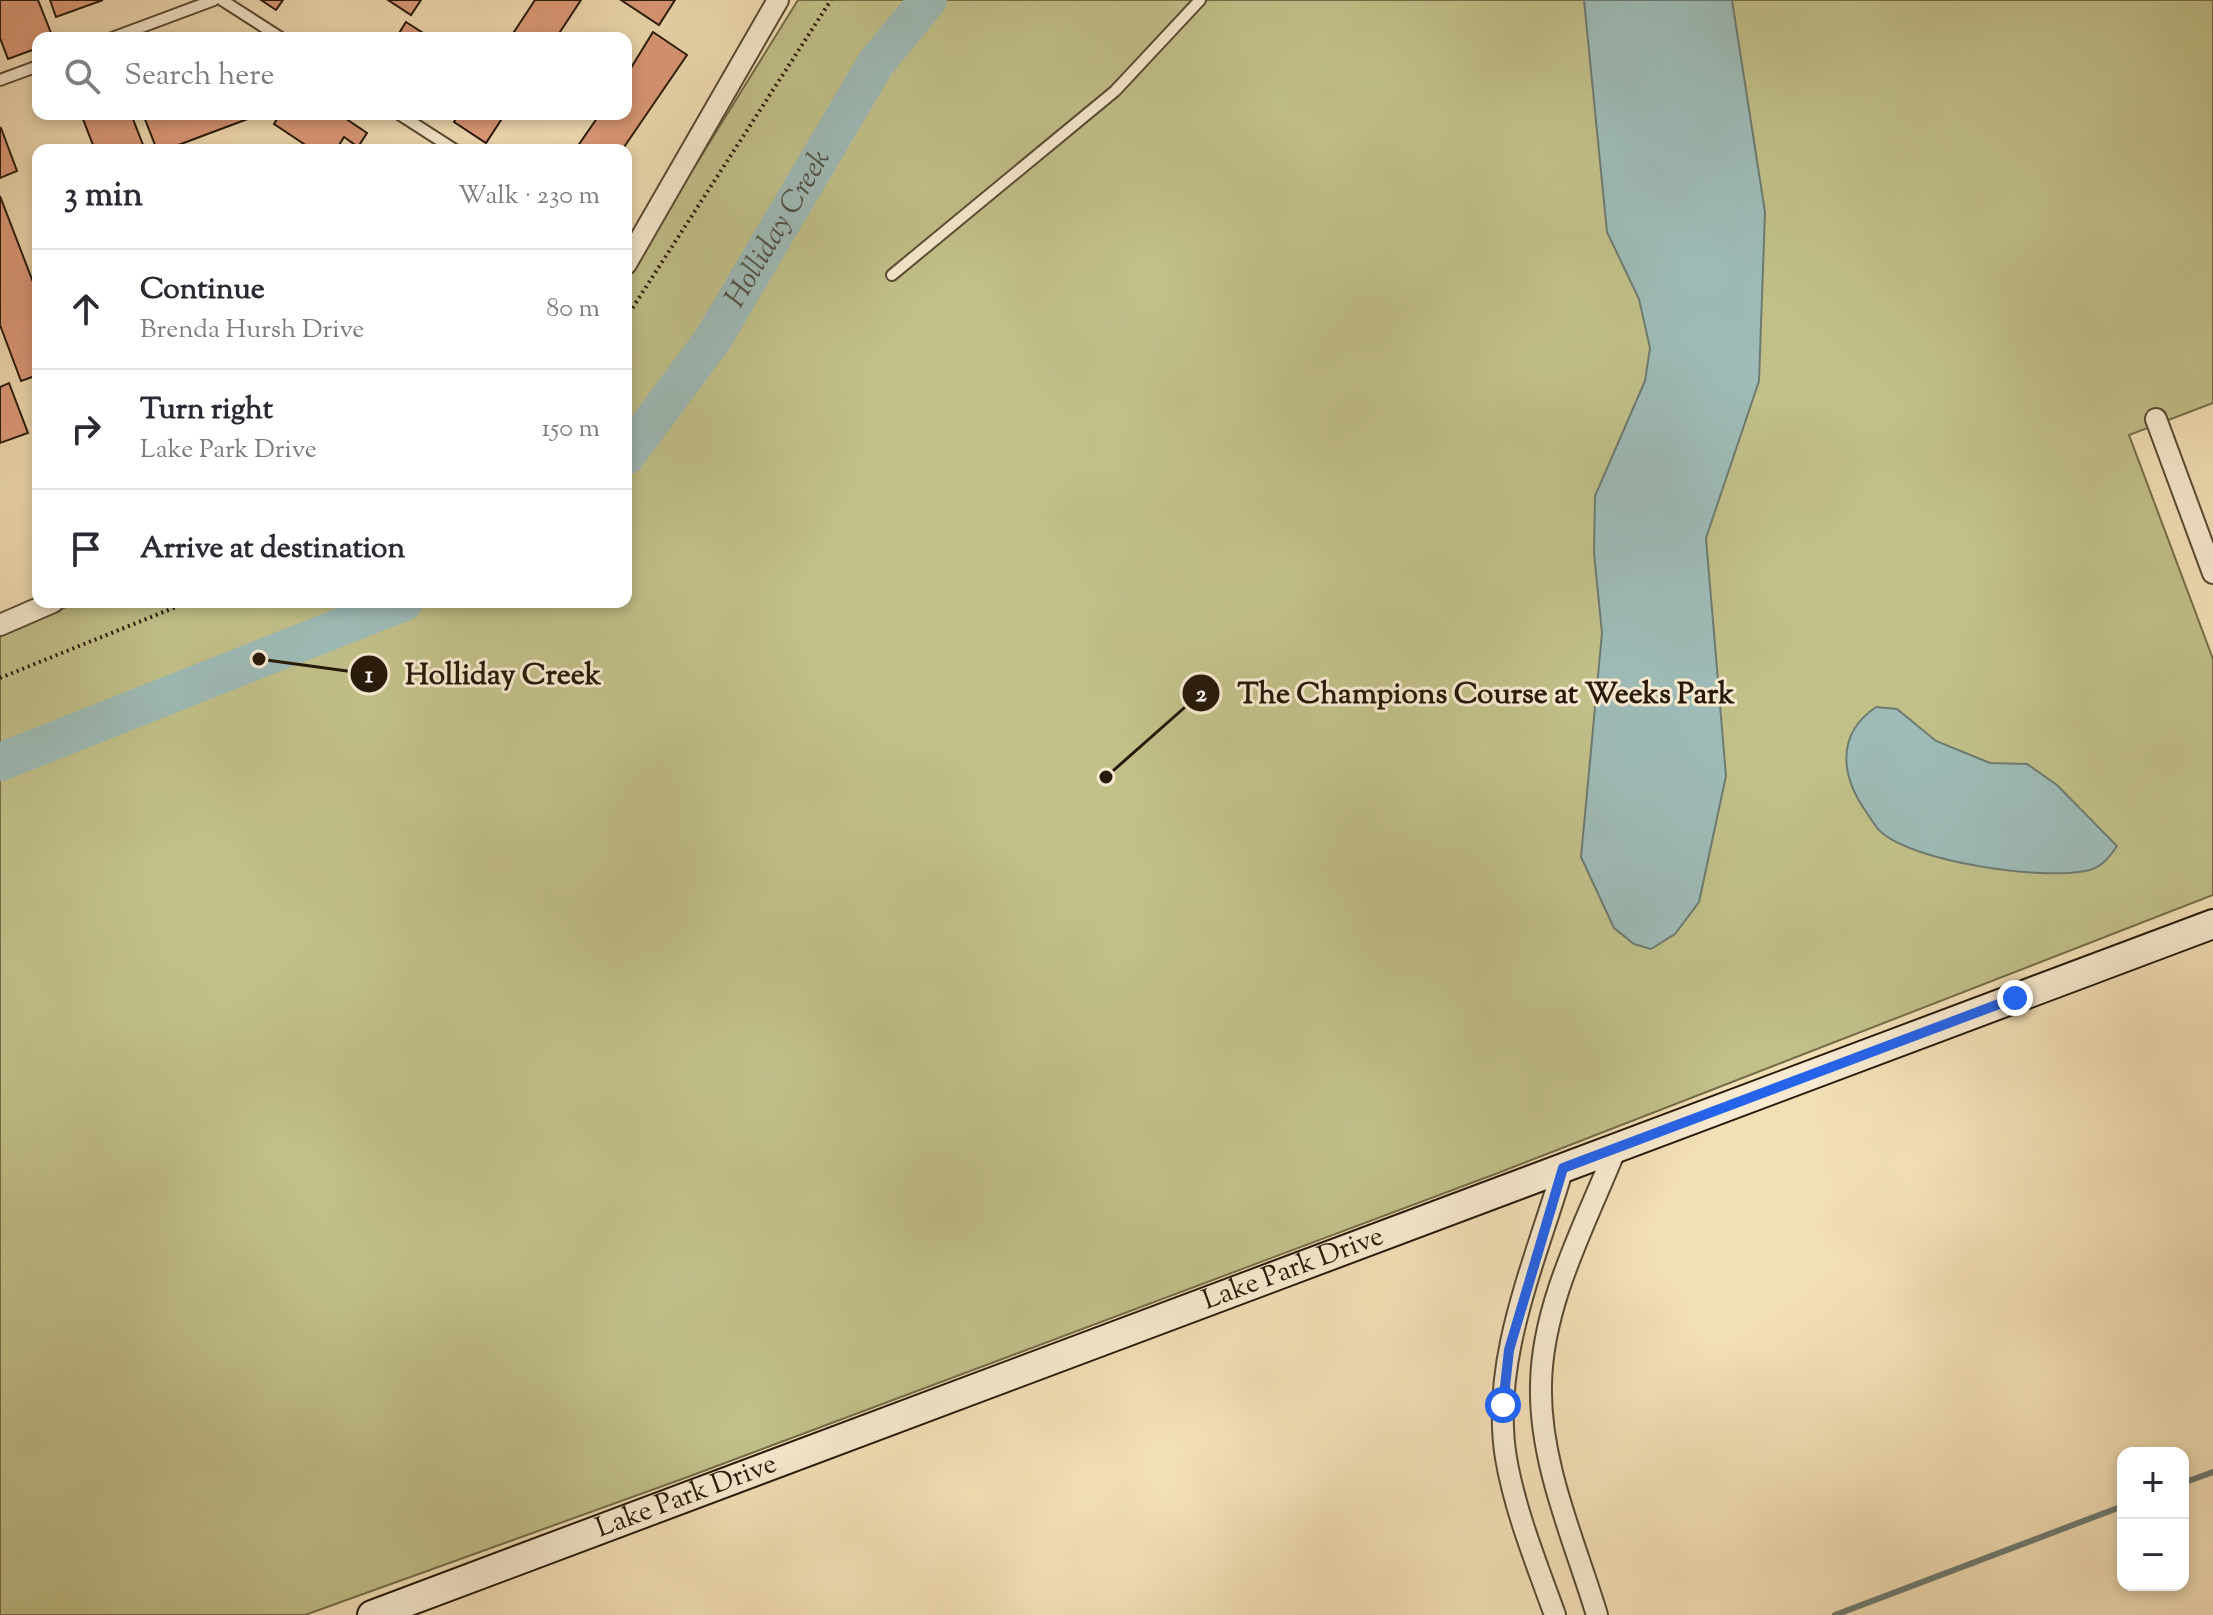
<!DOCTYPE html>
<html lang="en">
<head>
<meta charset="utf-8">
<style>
	body { margin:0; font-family:"Sorts Mill Goudy",serif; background:#f7f7f7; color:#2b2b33 }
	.controls { position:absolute; right:24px; bottom:24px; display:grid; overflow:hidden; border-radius:16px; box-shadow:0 4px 12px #0003 }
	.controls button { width:72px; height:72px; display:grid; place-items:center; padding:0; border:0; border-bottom:2px solid #e1e1e2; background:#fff; color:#2b2b33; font:40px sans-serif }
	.stop { position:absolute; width:24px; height:24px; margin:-18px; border:6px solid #2563eb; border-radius:50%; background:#fff }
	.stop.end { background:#2563eb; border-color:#fff; box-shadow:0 2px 8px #0008 }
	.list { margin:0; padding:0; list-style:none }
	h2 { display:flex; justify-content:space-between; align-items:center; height:104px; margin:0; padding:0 32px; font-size:34px }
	h2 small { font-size:26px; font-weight:400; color:#7c7c81 }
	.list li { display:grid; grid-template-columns:52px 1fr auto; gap:24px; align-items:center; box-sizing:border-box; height:120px; padding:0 32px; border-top:2px solid #e1e1e2 }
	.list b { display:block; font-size:30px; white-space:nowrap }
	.list p { margin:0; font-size:26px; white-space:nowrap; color:#7c7c81 }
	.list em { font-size:26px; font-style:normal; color:#7c7c81 }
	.icon { flex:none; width:44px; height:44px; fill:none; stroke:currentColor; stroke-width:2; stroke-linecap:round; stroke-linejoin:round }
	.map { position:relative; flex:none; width:2213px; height:1615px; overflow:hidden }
	.search { position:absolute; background:#fff; box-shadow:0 4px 12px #0003; left:32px; top:32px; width:600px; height:88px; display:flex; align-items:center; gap:20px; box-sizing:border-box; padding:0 28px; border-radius:16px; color:#7c7c81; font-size:30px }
	.panel { position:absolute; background:#fff; box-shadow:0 4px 12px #0003; left:32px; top:144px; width:600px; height:464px; border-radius:16px }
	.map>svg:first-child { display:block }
	.green { fill:#c1c089; stroke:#746d49; stroke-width:2 }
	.water { fill:#9ebbb7; stroke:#6e7b71; stroke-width:2 }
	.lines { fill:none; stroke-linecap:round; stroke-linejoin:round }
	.stream { stroke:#6e7b71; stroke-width:6 }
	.river { stroke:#9ebbb7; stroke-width:38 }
	.building { fill:#e09c7b; stroke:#271a09; stroke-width:2 }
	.lane-casing { stroke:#5a4b34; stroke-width:14 }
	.street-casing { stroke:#5a4b34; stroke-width:24 }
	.secondary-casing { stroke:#271a09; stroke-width:32 }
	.path { stroke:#271a09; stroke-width:4; stroke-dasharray:2 4; stroke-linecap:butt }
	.lane { stroke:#f7ead0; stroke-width:10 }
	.street { stroke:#f7ead0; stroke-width:20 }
	.secondary { stroke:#f7ead0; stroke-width:28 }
	.route { stroke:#2563eb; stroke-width:10 }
	.labels { text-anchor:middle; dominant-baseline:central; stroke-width:6; stroke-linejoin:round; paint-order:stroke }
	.street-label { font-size:28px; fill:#271a09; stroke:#f7ead0 }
	.water-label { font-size:30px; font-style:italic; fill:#515246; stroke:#f7ead0 }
	.leader { fill:none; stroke:#271a09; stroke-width:3 }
	.callout-dot { fill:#271a09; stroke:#f7ead0; stroke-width:3 }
	.mark-label { font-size:24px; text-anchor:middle; font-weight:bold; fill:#fff }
	.callout-label { font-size:30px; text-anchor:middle; font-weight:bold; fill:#271a09; stroke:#f7ead0; stroke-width:6; stroke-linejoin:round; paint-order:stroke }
</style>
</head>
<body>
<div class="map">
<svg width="2213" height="1615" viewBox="0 0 2213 1615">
	<rect width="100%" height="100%" fill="#f3dfb6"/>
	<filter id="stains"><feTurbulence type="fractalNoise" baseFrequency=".0025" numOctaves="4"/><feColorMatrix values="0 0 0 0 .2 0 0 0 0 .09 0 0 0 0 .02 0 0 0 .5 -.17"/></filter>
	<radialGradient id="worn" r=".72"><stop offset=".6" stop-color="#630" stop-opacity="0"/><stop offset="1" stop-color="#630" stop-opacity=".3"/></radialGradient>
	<path class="green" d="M798,0h1415v403l-84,32 84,224v236l-715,278 -813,305 -380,137h-305v-979l77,-34h549v-325z"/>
	<path class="water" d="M1584,0h148l33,212 -6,169 -53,157 20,238 -27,126 -24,32 -24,15 -17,-5 -20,-16 -33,-71 21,-224 -8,-80 1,-57 50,-115 5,-33 -11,-49 -32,-67z
		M1876,707l21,2 39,32 54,22 37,1 30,21 60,61c-8,12 -17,23 -32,25 -46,9 -168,-9 -203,-38 -6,-5 -11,-14 -15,-20 -26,-36 -32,-78 9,-106z"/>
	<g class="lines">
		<path class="stream" d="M2183,1483l30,-11
			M1835,1615l288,-109"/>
		<g class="river">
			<path id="s1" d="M626,456l87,-117 163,-276 52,-63"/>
			<path d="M0,762l404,-160"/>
		</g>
	</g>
	<path class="building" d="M0,0h38l15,38h-15v10l-30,11 -8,-21z
		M50,0h53l-47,17z
		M261,0h22l-7,10z
		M388,0h33l-10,15z
		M535,0h46l-25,38h-46z
		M621,0h54l-16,25z
		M406,22l25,16h-35z
		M653,32l34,23 -65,95h-47l25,-36h26v-38z
		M81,114h50l14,36h-50z
		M143,114h118l-96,36h-8z
		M280,114h59l28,19 -9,14 -14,-10 -8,13h-23l-39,-26z
		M459,114h46l-19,29 -32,-21z
		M1,128l16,43 -17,7v-49z
		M0,196l38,99v80l-17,6 -21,-56z
		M9,383l19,50 -28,10v-56z"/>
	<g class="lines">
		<defs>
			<path id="lane" d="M222,0l59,38
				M112,38l102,-38
				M0,80l38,-14
				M399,114l56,36
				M892,275l223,-184 85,-91"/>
			<path id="street" d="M626,264l152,-264
				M2156,419l57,154
				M0,625l53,-23
				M1555,1615c-18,-50 -40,-104 -49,-157 -16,-97 30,-198 57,-290
				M1597,1615c-22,-73 -58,-152 -56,-230 1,-82 45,-162 75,-237"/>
			<g id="secondary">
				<path id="s2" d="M372,1615l1841,-691"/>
			</g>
		</defs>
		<use href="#lane" class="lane-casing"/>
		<use href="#street" class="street-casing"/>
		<use href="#secondary" class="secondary-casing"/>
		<path class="path" d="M626,318l205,-318
			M0,678l188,-76"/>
		<use href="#lane" class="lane"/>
		<use href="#street" class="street"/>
		<use href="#secondary" class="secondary"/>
	</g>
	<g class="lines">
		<path class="route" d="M1503,1405l6,-55 54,-182 452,-170"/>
	</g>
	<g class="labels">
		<g class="street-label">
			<text stroke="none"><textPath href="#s2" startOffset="984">Lake Park Drive</textPath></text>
			<text stroke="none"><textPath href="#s2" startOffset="336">Lake Park Drive</textPath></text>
		</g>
		<g class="water-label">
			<text stroke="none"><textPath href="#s1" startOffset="274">Holliday Creek</textPath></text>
		</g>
	</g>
	<path class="leader" d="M259 659L369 674M1106 777L1201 693"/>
	<g class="callout-dot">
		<circle cx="259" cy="659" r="8"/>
		<circle cx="1106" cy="777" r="8"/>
		<circle cx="369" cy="674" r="20"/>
		<circle cx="1201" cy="693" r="20"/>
	</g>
	<g class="mark-label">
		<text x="369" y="682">1</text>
		<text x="1201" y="701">2</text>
	</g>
	<g class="callout-label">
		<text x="503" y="684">Holliday Creek</text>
		<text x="1486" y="703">The Champions Course at Weeks Park</text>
	</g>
	<rect width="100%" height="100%" filter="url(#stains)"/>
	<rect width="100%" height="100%" fill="url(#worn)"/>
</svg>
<div class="controls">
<button>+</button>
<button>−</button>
</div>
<div class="stop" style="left:1503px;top:1405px"></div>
<div class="stop end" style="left:2015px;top:998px"></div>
<div class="search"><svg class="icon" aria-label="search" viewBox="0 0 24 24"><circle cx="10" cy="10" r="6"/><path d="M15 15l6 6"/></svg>Search here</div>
<section class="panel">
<h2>3 min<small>Walk · 230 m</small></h2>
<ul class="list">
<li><svg class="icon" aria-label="ahead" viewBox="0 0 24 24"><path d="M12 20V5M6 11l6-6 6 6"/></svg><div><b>Continue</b><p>Brenda Hursh Drive</p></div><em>80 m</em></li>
<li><svg class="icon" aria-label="right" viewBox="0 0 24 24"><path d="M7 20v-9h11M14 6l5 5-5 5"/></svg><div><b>Turn right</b><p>Lake Park Drive</p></div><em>150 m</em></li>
<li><svg class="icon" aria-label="arrive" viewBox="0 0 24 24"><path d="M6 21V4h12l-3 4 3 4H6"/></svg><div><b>Arrive at destination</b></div></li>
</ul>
</section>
</div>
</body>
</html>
